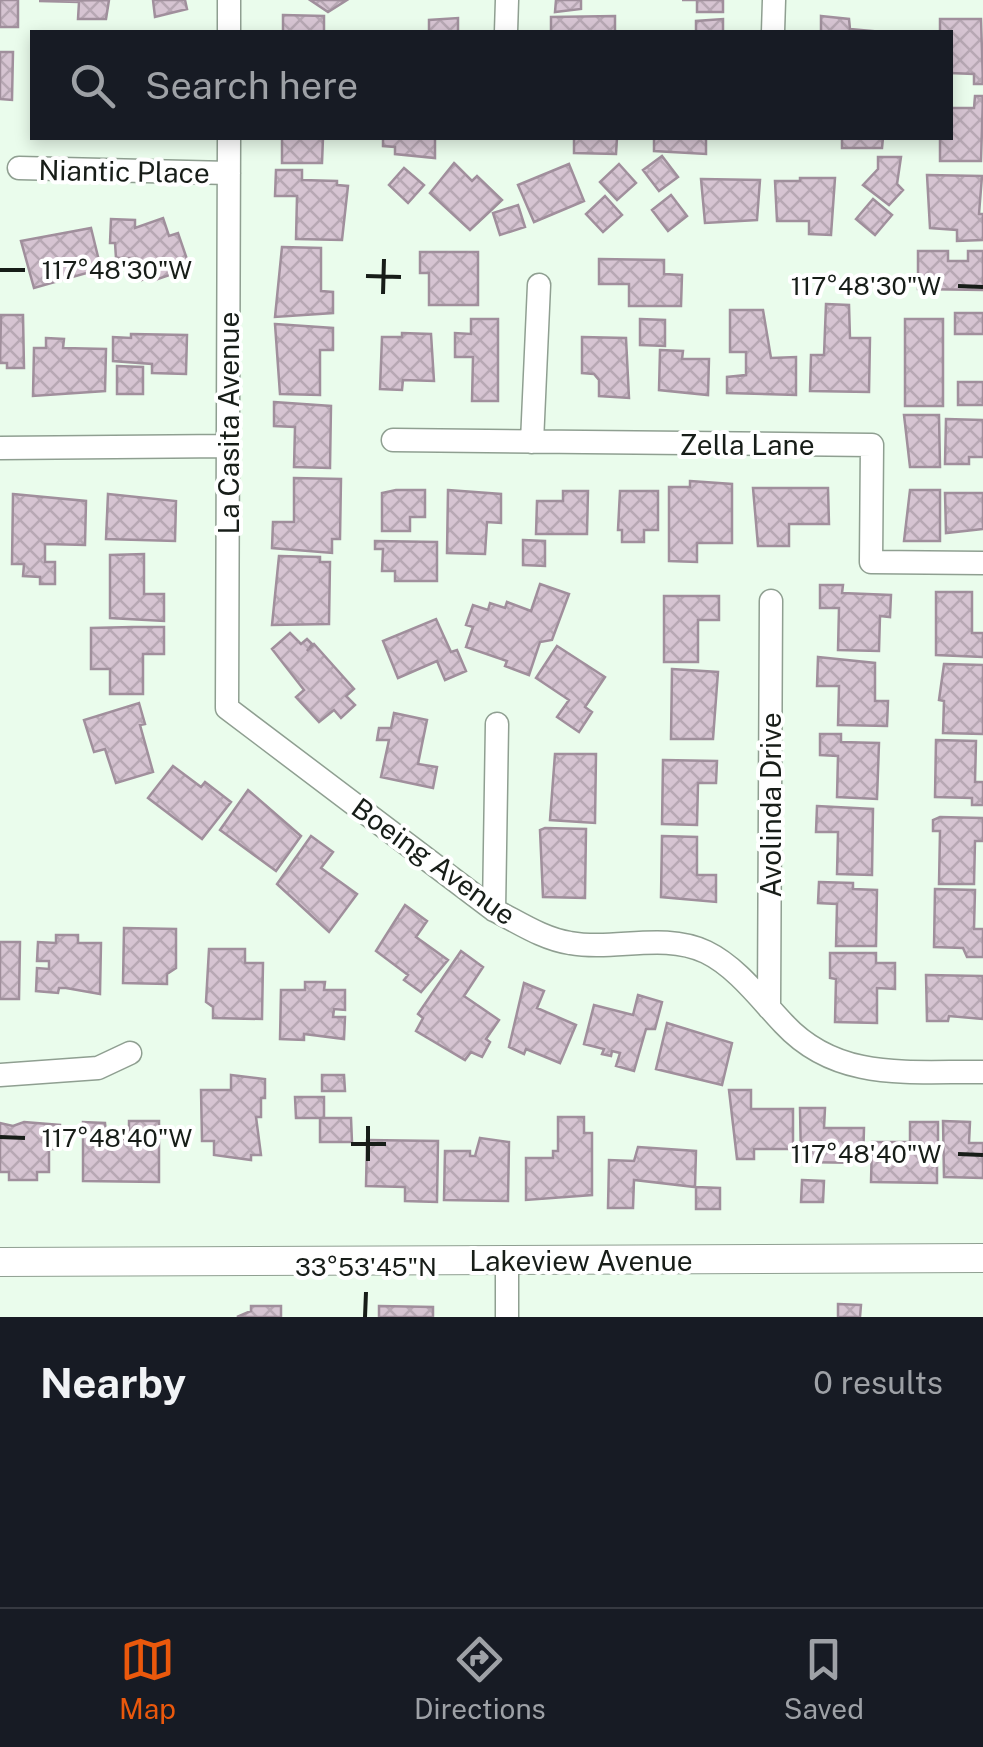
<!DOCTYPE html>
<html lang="en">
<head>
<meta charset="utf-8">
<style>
	body { margin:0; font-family:"Public Sans",sans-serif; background:#242831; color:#f1f3f6 }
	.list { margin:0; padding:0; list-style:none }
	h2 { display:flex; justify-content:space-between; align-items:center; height:130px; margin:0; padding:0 40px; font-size:42px }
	h2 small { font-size:32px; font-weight:400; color:#9ea1a6 }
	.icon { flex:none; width:55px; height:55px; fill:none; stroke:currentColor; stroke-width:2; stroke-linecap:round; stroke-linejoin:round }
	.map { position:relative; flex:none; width:983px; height:1317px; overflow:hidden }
	.search { position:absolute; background:#171b24; box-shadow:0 5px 15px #0003; left:30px; right:30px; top:30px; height:110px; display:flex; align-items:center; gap:25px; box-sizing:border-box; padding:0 35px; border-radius:0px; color:#9ea1a6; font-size:38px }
	.sheet { height:290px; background:#171b24 }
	nav { display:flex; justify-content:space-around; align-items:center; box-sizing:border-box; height:140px; border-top:2px solid #363941; background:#171b24; font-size:28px; color:#9ea1a6 }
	nav a { display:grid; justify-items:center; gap:5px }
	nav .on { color:#ea580c }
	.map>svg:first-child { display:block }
	.building { fill:url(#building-cross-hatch); stroke:#a08f9c; stroke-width:2.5 }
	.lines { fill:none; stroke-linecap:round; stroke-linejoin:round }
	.minor-casing { stroke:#8f9f91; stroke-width:25 }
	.tertiary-casing { stroke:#8f9f91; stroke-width:30 }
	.minor { stroke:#fff; stroke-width:22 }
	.tertiary { stroke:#fff; stroke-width:28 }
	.ticks { fill:none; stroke:#171d18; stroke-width:4 }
	.labels { text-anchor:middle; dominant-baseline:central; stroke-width:8; stroke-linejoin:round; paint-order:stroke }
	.street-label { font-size:28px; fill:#171d18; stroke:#fff }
	.ticks-label { font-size:25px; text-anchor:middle; fill:#171d18; stroke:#fff; stroke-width:8; stroke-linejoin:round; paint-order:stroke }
</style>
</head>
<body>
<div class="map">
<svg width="983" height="1317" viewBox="0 0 983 1317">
	<defs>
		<pattern id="building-cross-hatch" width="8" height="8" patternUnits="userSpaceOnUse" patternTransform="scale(2.5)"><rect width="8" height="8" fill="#d6c4d2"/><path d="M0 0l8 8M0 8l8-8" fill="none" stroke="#b7a8b4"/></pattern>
	</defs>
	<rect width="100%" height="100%" fill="#eafcec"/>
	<path class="building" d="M0,0h18v27h-18z
		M109,0l-3,19h-28l1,-17 -40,-1z
		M185,0l2,9 -32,8 -2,-17z
		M310,0h37l-19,12z
		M556,0h25v9l-26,3z
		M682,0h41v12h-26v-12z
		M283,15l41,1v16h-41z
		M615,16v16h-64v-15z
		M821,16l28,3 1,10 33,3h-62z
		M458,18v14h-62l33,-1v-11z
		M723,19v13h-60h33v-11z
		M940,19h41l2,65h-9v-10l-24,-1v-41h-10z
		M0,52h13l-1,48 -12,-1z
		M975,96h8l-2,65h-41v-23h10v-30h24z
		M282,138h41l-1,25h-40z
		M383,138h52v20l-40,-4v-7l-12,-1z
		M574,138h43l-1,16 -42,-1z
		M654,138h52v16l-52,-3z
		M842,138h41l-1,10h-40z
		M662,156l16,21 -19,14 -16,-21z
		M878,157h23l-4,27 6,6 -14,15 -26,-20 15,-16z
		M454,163l18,18 5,-5 25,24 -32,30 -40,-37z
		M569,164l15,37 -50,21 -16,-37z
		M619,164l17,19 -19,17 -17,-18z
		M404,168l20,17 -16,18 -19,-18z
		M276,170h26v10l35,1v4l11,1 -6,54 -46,-1 1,-43h-22z
		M927,175l55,1 -3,38h4v26l-26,1v-11l-27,-2z
		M800,178h35l-4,57 -22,-1v-13h-32l-2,-40h25z
		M701,179l59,1 -3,40 -52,3z
		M671,195l16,21 -19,15 -16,-21z
		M605,196l17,19 -19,17 -17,-18z
		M873,199l19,16 -17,20 -19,-16z
		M518,205l7,22 -25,8 -7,-22z
		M163,218l6,18 9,-3 12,35 -35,12 -2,-4 -11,4 -7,-22h-19l-1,-15h-5l1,-24 24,1v8z
		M91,228l10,41 -67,19 -13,-47z
		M282,247l39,1v43l12,1v21l-58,4z
		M918,251h30v10h20v-10h15v39l-65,-1z
		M420,252h58v53h-49v-32h-9z
		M599,259l65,1v14l18,1 -1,31h-52v-22h-30z
		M826,304l23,1 1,33h20l-1,54 -59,-1 1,-36h13z
		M730,310h33l8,48 25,-1v38l-69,-2v-16l19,-2v-23h-16z
		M955,313h28v21h-28z
		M1,315h22l1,53h-17v-5h-7z
		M471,319h27v82h-26l1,-44h-18v-24l16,1z
		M640,319l25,1v26l-25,-1z
		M905,319h38v87h-38z
		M275,324l58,4v22h-13v45l-40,-1z
		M402,333l29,1 3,47 -31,-1 -1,10 -22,-1 2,-52h20z
		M131,334l56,1 -1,39 -34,-1v-9l-39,-3v-24l18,1z
		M582,337l44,1 3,60 -30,-2v-16l-5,-6 -12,-1z
		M46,338l18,1 -1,9 43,1 -1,42 -72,5 1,-48h12z
		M660,350l23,1 -1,8h27l-1,36 -49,-5z
		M117,366l26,1v27h-26z
		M958,382h25v23h-25z
		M274,402l57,4 -1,62 -36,-1 1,-40 -21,-1z
		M904,415h35l1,52h-30z
		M946,419l37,1v37h-14v7h-24z
		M294,478l47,1 -1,60h-8v14l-60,-5 1,-26h21z
		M690,481l42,3v59h-35v19l-28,-1v-74h21z
		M753,488h75l1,36h-40v22h-31z
		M396,490h29v27h-15v14h-28v-38z
		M448,490l53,4v29l-14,-1 -2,32 -38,-1z
		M910,490h30v51h-36z
		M563,491h25l-1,43h-51l1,-33h26z
		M620,491h38v39h-14v12h-22v-12h-4z
		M945,493h38v36l-37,4z
		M13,494l73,7 -1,44 -40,-1v18h10v22h-15v-7l-17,-1 1,-12h-12z
		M108,494l68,7 -1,40 -69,-2z
		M523,540l22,1v25l-22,-1z
		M375,541l62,1v39h-42v-10h-13l1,-22h-8z
		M144,554v40h20v27l-54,-3v-63z
		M279,556l41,1v5h10l-1,62 -57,1z
		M540,584l29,10 -17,46 -12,2 -11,33 -24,-9 2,-5 -41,-14 7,-20 -7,-2 7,-20 15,5 2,-7 15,5 2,-6 24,9z
		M820,585h23l-1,8 49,2 -1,22 -10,-1 -1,35 -41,-1 1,-42h-19z
		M936,592h36v41h11v24l-47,-2z
		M664,596h55v24h-21v42h-34z
		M436,619l15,33 6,-2 9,21 -21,9 -8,-19 -39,17 -15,-37z
		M133,627h31v27h-21v40h-33v-25h-19v-41z
		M290,633l11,11 6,-5 5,5 -5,7 7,-7 40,45 -8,7 9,9 -14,13 -7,-8 -15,12 -23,-25 8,-7 -32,-41z
		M557,646l48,31 -20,30 7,5 -13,20 -22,-15 12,-17 -33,-22z
		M818,657l57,6v38h13l-1,25 -49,-1 1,-39h-22z
		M944,664l39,1v69l-40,-1 1,-32 -5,-1z
		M672,669l46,3 -5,67h-42z
		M139,703l6,21 -5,1 13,47 -37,11 -11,-34 -11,3 -10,-32z
		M394,713l33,7 -9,44 19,3 -4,21 -52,-11 8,-37h-12l2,-12h12z
		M820,734h21v8l38,1 -2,56 -40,-2 1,-41 -18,-1z
		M936,740l40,1 -1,41h8v23h-11v-7l-37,-1z
		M555,754h41l-1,69 -45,-3z
		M663,760l54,1 -1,22h-18l-1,42 -35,-1z
		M173,766l28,21 4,-5 26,20 -29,37 -54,-41z
		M248,790l53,46 -25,35 -56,-41z
		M817,806l56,3 -1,66 -35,-1 1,-42h-22z
		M940,817l43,1v23h-8l-1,43h-35l1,-53h-7v-11z
		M545,828l41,1 -1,69 -42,-1 -3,-67z
		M311,836l22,16 -12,16 36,26 -28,38 -52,-48z
		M662,836l35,1v38h19v27l-55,-5z
		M819,882l34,1v6l24,1 -1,56h-40l1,-42 -19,-1z
		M935,889l40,1 -1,39h9v28h-16l-4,-9 -29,-1z
		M405,905l22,16 -11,16 32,23 -27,32 -17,-12 4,-5 -32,-24z
		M124,928l52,1v39l-9,6v10l-44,-1z
		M56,935h22v8h23l-1,51 -34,-6h-7l-1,5 -22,-2 1,-23 12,1v-8h-12l1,-19 18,1z
		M0,942h20l-1,57h-19z
		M209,949h36v14h18l-1,56 -49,-1v-11l-7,-5z
		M461,951l22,16 -19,29 35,24 -13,19 4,3 -8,15 -11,-5 -6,8 -49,-29 7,-13 -5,-4z
		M830,953h46v10h19v26l-18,-1v35l-42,-1 1,-43 -6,-1z
		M926,975l57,1v43l-34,-3 -1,5h-21z
		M305,982h20l-1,8h21v20l-11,-1 -1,8h12l-1,22 -40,-5v6l-24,-1 1,-49h24z
		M524,983l20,8 -7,17 39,17 -16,38 -34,-14 -2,5 -15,-7z
		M638,995l24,7 -7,27h-9l-12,42 -18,-5 4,-13 -8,-2 -1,5 -9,-2 2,-5 -20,-5 10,-39 39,10z
		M667,1023l65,20 -10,42 -66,-16z
		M231,1075l34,4v19h-4v19h-5l5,38h-10v5l-37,-5v-14h-12l-1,-51h30z
		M322,1075h22l1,16h-23z
		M729,1090h22v19h42v40h-39v10h-17z
		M295,1097h29v21h-28z
		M800,1108h25l-1,20h40l-1,35 -62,-1z
		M558,1117h26v16h8v62l-66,5v-42h27v-7h5z
		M320,1118h31l1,24h-32z
		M129,1121h30v61l-76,-1v-59l22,1 1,10 -6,7 10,4v-4h19z
		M943,1121l27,1 -1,21h14v35l-39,-1z
		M24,1122l36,3 -1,24h-10v23h-12v8h-28v-8h-9v-49l13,3z
		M910,1122h28v26l-9,5v8h8v22l-66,-1 1,-40h38z
		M480,1138l29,4 -1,59 -64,-1 1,-49h25v5h5z
		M367,1140l71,1 -1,61 -32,-1v-14l-39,-1z
		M638,1147l58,4 -1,36 -61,-7 -1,28h-25l1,-48 25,1z
		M802,1180l22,1 -1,21h-22z
		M696,1187l24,1v21h-24z
		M838,1304l23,1 -1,12h-22z
		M251,1306h30v11h-44l14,-6z
		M379,1306l54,1v10h-54z"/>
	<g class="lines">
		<defs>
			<path id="minor" d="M229,0v32
				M506,32l1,-32
				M773,32l1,-32
				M229,138l-2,570 267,202c24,12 49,29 76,33 45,8 93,-11 136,9 31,15 55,48 78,72 54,58 126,47 199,48
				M19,168l210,5
				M393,440l479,5 -1,117 112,1
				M532,442l7,-157
				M0,448l228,-2
				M494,910l3,-186
				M769,1008l2,-407
				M0,1075l98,-7 32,-15
				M507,1317v-57"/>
			<path id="tertiary" d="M0,1262l983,-4"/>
		</defs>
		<use href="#minor" class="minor-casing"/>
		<use href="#tertiary" class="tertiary-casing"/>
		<use href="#minor" class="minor"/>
		<use href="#tertiary" class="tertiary"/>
	</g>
	<path class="ticks" d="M0,270h25M366,276l35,1M958,286l25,1M383,294l1,-35M0,1137l25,1M351,1144h35M958,1154l25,1M368,1161v-35M365,1317l1,-25"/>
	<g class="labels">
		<g class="street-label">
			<text transform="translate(124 171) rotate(1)">Niantic Place</text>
			<text transform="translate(228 423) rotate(-90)">La Casita Avenue</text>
			<text x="747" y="444">Zella Lane</text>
			<text transform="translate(770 805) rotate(-90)">Avolinda Drive</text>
			<text transform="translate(434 861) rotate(36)">Boeing Avenue</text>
			<text x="581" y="1260">Lakeview Avenue</text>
		</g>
	</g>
	<g class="ticks-label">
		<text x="117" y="279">117°48'30"W</text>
		<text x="866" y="295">117°48'30"W</text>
		<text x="117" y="1147">117°48'40"W</text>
		<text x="866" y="1163">117°48'40"W</text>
		<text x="366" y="1276">33°53'45"N</text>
	</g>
</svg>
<div class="search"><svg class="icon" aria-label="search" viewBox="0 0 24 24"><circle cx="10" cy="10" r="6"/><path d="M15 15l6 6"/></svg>Search here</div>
</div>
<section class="sheet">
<h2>Nearby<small>0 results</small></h2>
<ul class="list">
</ul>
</section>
<nav>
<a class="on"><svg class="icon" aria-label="map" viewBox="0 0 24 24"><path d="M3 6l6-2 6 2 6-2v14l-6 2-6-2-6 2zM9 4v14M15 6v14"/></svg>Map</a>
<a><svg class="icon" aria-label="directions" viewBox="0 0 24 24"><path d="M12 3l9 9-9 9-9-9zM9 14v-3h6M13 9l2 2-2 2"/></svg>Directions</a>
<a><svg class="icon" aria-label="saved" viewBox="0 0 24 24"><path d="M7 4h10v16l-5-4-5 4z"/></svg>Saved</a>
</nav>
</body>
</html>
